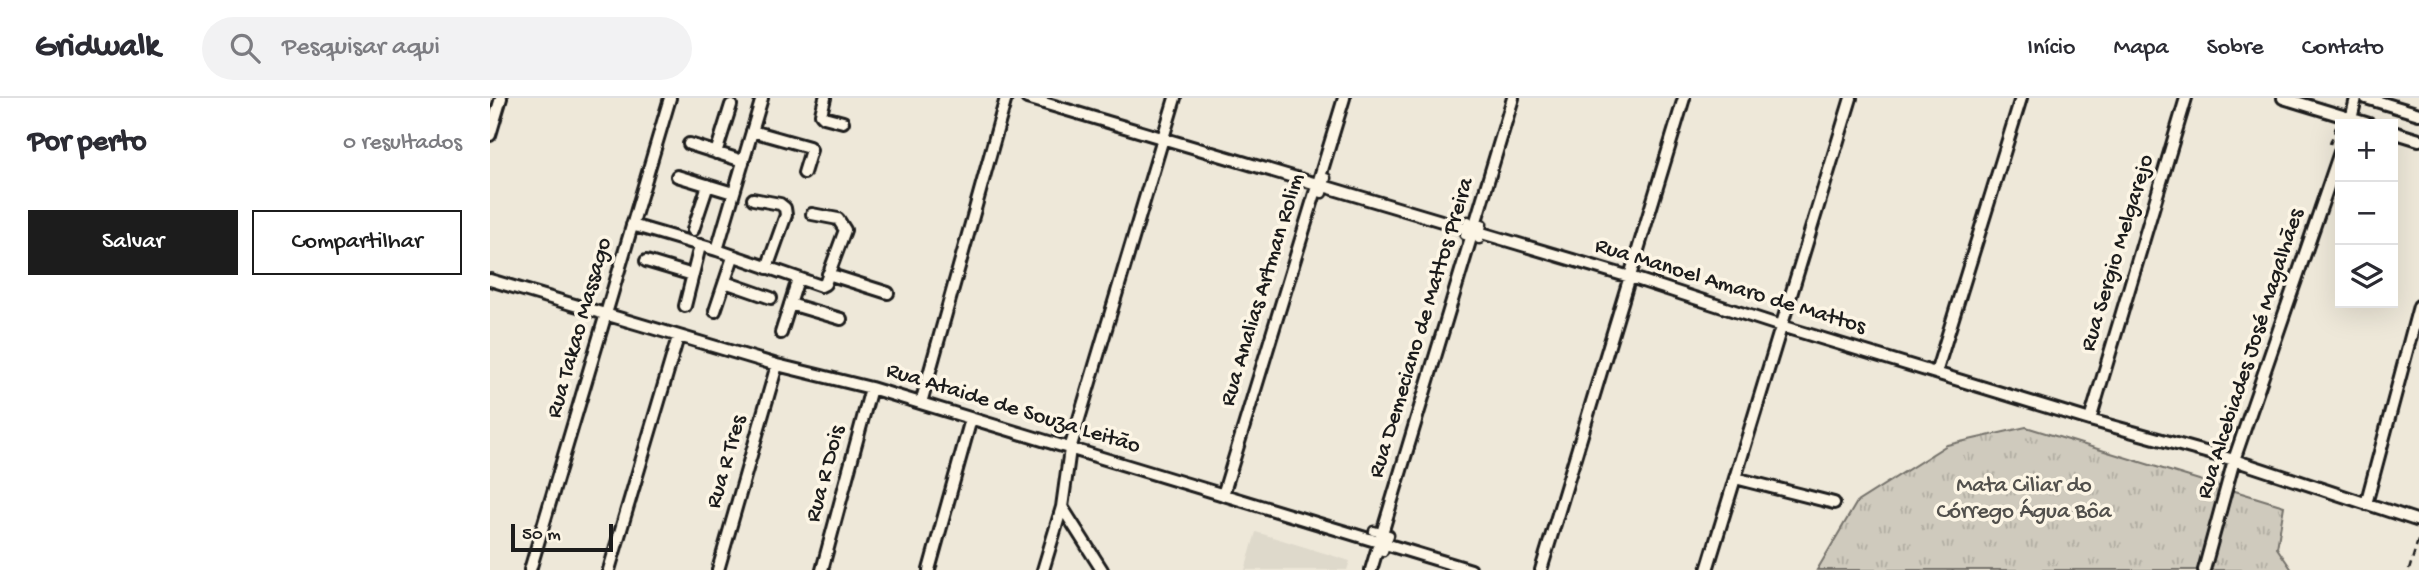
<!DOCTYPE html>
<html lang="pt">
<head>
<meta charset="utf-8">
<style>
	body { margin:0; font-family:"Gochi Hand",sans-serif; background:#f2f2f3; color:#2b2b33 }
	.controls { position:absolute; right:21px; top:21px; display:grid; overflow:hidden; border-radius:0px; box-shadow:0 7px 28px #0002 }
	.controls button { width:63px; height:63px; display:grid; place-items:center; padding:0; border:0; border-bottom:2px solid #e1e1e2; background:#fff; color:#2b2b33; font:35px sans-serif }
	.scale { position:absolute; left:21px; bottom:18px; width:102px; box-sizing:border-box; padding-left:7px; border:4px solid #1c1c1c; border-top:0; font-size:19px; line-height:24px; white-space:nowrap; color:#1c1c1c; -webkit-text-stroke:5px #fcf5e5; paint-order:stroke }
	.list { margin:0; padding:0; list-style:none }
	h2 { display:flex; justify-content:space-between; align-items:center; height:91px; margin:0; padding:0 28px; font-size:30px }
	h2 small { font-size:23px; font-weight:400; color:#7c7c81 }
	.actions { display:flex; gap:14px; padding:21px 28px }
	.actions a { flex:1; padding:16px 0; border:2px solid #1c1c1c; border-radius:0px; text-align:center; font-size:24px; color:#1c1c1c }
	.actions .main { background:#1c1c1c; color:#fff }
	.icon { flex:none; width:38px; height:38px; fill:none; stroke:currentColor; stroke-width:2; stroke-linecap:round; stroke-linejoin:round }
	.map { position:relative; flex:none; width:1929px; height:472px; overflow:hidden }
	header { display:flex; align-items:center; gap:42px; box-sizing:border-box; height:98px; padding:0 35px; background:#fff; border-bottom:2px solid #e1e1e2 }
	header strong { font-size:33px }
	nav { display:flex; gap:38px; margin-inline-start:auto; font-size:24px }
	.search { width:490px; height:63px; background:#f2f2f3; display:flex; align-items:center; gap:18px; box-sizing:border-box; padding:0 24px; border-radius:38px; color:#7c7c81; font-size:26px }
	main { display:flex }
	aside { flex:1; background:#fff }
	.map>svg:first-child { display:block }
	.built { fill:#ded9cb }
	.park { fill:url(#park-tufts); stroke:#76736c; stroke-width:2 }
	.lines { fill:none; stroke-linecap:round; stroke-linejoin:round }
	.pedestrian-casing { stroke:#1c1c1c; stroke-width:13 }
	.minor-casing { stroke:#1c1c1c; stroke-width:16 }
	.path { stroke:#1c1c1c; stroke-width:2.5; stroke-dasharray:7 5; stroke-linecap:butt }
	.pedestrian { stroke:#fcf5e5; stroke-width:8 }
	.minor { stroke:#fcf5e5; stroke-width:10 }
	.labels { text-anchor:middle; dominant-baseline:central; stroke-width:7; stroke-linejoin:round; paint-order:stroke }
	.street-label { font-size:23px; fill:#1c1c1c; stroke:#fcf5e5 }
	.park-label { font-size:23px; fill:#52504c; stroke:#fcf5e5 }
</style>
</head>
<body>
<header>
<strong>Gridwalk</strong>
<div class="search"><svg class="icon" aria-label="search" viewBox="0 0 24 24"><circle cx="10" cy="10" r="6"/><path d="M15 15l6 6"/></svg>Pesquisar aqui</div>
<nav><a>Início</a><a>Mapa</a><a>Sobre</a><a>Contato</a></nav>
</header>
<main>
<aside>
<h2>Por perto<small>0 resultados</small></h2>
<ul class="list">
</ul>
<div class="actions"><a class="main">Salvar</a><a>Compartilhar</a></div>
</aside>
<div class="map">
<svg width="1929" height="472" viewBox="0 0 1929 472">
	<defs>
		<pattern id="park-tufts" width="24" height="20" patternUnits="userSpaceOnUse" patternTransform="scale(1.75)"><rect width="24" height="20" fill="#cfcabd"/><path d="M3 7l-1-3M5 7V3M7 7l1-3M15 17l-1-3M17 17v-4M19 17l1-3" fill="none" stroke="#b1ada2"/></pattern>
	</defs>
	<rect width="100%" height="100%" fill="#eee8d9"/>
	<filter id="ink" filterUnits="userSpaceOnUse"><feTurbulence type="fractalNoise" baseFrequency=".0143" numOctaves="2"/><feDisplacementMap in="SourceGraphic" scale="14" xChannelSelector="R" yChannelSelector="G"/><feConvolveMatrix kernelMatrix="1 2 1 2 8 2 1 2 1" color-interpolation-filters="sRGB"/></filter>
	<g filter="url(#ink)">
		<path class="built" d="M766,434l94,29 -3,9h-102z"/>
		<path class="park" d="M1536,329l258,79 -7,42 15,22h-475l40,-68 90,-57z"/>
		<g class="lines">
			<defs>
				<path id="pedestrian" d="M832,95l4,-15
					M975,137l3,-14
					M989,141l3,-15
					M884,433l15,4 -6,16"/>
				<path id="minor" d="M335,0l-4,16 3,3 19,5
					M537,0l603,179 151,49 309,94 144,40 185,61
					M1793,0l86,26
					M1876,0l53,16
					M1860,26l6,-26
					M262,33l57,16 2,3 -7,23
					M1903,34l26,8
					M0,37l11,-37
					M199,46l54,17
					M226,55l15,-48
					M187,78l56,17
					M263,101l27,5 5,4 1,7 -19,53
					M142,127l85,25 104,36 4,-2 20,-54 -7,-11 -26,-5
					M203,132l15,-45
					M227,152l45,-152
					M156,163l47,14
					M338,176l60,19
					M0,182l287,85 94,23 600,182
					M235,184l46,16
					M300,206l51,15
					M195,208l15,-60
					M225,213l18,-54
					M291,235l17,-54
					M1446,275l85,-275
					M431,305l85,-305
					M1600,322l96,-322
					M1245,380l99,25
					M733,397l121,-397
					M1876,406l53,-198
					M572,409l40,63
					M40,472l140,-472
					M119,472l69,-233
					M228,472l59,-205
					M332,472l49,-182
					M439,472l42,-151
					M553,472l19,-63 8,-58 105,-351
					M881,472l142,-472
					M1051,472l143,-472
					M1217,472l144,-472
					M1714,472l30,-110 106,-308"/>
			</defs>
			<use href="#pedestrian" class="pedestrian-casing"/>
			<use href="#minor" class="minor-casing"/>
			<path class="path" d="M1840,46l6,-17
				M1919,472l10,-33"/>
			<use href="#pedestrian" class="pedestrian"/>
			<use href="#minor" class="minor"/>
		</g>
	</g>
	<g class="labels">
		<g class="street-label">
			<text transform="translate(1628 155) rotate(-73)">Rua Sergio Melgarejo</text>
			<text transform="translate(1240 189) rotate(17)">Rua Manoel Amaro de Mattos</text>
			<text transform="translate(773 192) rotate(-73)">Rua Analias Artman Rolim</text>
			<text transform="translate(90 230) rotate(-74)">Rua Takao Massago</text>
			<text transform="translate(932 230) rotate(-73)">Rua Demeciano de Mattos Preira</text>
			<text transform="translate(1761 256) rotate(-72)">Rua Alcebiades José Magalhães</text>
			<text transform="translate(523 311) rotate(17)">Rua Ataide de Souza Leitão</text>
			<text transform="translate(237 364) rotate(-74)">Rua R Tres</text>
			<text transform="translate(336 376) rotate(-75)">Rua R Dois</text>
		</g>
		<g class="park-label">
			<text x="1534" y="388">Mata Ciliar do<tspan x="1534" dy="26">Córrego Água Bôa</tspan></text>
		</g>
	</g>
</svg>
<div class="controls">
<button>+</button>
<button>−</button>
<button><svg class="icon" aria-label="layers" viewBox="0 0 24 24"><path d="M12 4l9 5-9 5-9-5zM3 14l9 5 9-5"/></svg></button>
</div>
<div class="scale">50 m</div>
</div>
</main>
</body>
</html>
